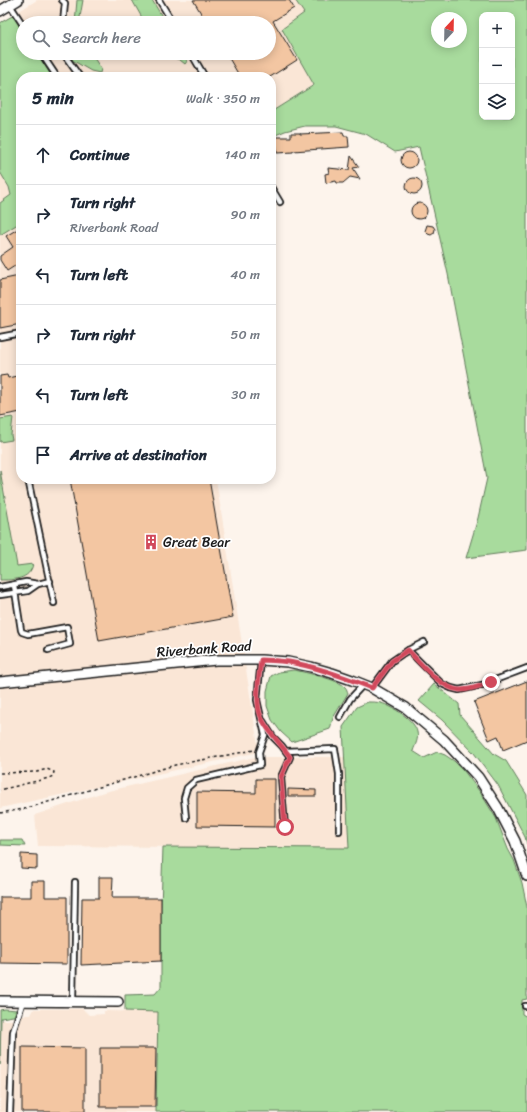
<!DOCTYPE html>
<html lang="en">
<head>
<meta charset="utf-8">
<style>
	body { margin:0; font-family:Sriracha,sans-serif; background:#f2f2f3; color:#1f2937 }
	.controls { position:absolute; right:12px; top:12px; display:grid; overflow:hidden; border-radius:8px; box-shadow:0 2px 10px #0003 }
	.controls button { width:36px; height:36px; display:grid; place-items:center; padding:0; border:0; border-bottom:1px solid #e0e1e3; background:#fff; color:#1f2937; font:20px sans-serif }
	.compass { position:absolute; left:431px; top:12px; width:36px; height:36px; border-radius:50%; background:#fff; box-shadow:0 2px 10px #0003; rotate:22deg }
	.stop { position:absolute; width:12px; height:12px; margin:-9px; border:3px solid #d1495b; border-radius:50%; background:#fff }
	.stop.end { background:#d1495b; border-color:#fff; box-shadow:0 1px 4px #0008 }
	.list { margin:0; padding:0; list-style:none }
	h2 { display:flex; justify-content:space-between; align-items:center; height:52px; margin:0; padding:0 16px; font-size:17px }
	h2 small { font-size:13px; font-weight:400; color:#747a83 }
	.list li { display:grid; grid-template-columns:26px 1fr auto; gap:12px; align-items:center; box-sizing:border-box; height:60px; padding:0 16px; border-top:1px solid #e0e1e3 }
	.list b { display:block; font-size:15px; white-space:nowrap }
	.list p { margin:0; font-size:13px; white-space:nowrap; color:#747a83 }
	.list em { font-size:13px; font-style:normal; color:#747a83 }
	.icon { flex:none; width:22px; height:22px; fill:none; stroke:currentColor; stroke-width:2; stroke-linecap:round; stroke-linejoin:round }
	.map { position:relative; flex:none; width:527px; height:1112px; overflow:hidden }
	.search { position:absolute; background:#fff; box-shadow:0 2px 10px #0003; left:16px; top:16px; width:260px; height:44px; display:flex; align-items:center; gap:10px; box-sizing:border-box; padding:0 14px; border-radius:22px; color:#747a83; font-size:15px }
	.panel { position:absolute; background:#fff; box-shadow:0 2px 10px #0003; left:16px; top:72px; width:260px; height:412px; border-radius:16px }
	.map>svg:first-child { display:block }
	.built { fill:#fae6d6; fill-rule:evenodd }
	.green { fill:#a8db9d; stroke:#627c5c; fill-rule:evenodd }
	.building { fill:#f3c6a2; stroke:#1c1c1c }
	.lines { fill:none; stroke-linecap:round; stroke-linejoin:round }
	.lane-casing { stroke:#1c1c1c; stroke-width:8 }
	.street-casing { stroke:#1c1c1c; stroke-width:12 }
	.path { stroke:#1c1c1c; stroke-width:1.5; stroke-dasharray:3 3; stroke-linecap:butt }
	.lane { stroke:#fff; stroke-width:4.5 }
	.street { stroke:#fff; stroke-width:9 }
	.route { stroke:#d1495b; stroke-width:5 }
	.labels { text-anchor:middle; dominant-baseline:central; stroke-width:3.5; stroke-linejoin:round; paint-order:stroke }
	.poi-label { font-size:14px; fill:#1c1c1c; stroke:#fff; text-anchor:start }
	.street-label { font-size:14px; fill:#1c1c1c; stroke:#fff }
</style>
</head>
<body>
<div class="map">
<svg width="527" height="1112" viewBox="0 0 527 1112">
	<rect width="100%" height="100%" fill="#fdf4ec"/>
	<filter id="ink" filterUnits="userSpaceOnUse"><feTurbulence type="fractalNoise" baseFrequency=".025" numOctaves="2"/><feDisplacementMap in="SourceGraphic" scale="8" xChannelSelector="R" yChannelSelector="G"/><feConvolveMatrix kernelMatrix="1 2 1 2 8 2 1 2 1" color-interpolation-filters="sRGB"/></filter>
	<g filter="url(#ink)">
		<path class="built" d="M37,0h258l9,13 -22,16 32,56 -43,27v-35h-250v402h195l43,273 -259,56v-785zM23,23h246v30h-246z
			M255,757h90l4,91 -311,-2 -3,-31 69,-23z
			M34,1009h49l6,6 15,-1v-3l54,1 -2,100h-156l1,-92h18v-5h12z"/>
		<path class="green" d="M77,0h6l-4,23h-4z
			M132,0h20l14,23h-21z
			M295,0h232v550l-61,8 12,-40 9,-40 -39,-204 -29,-127 -24,5 -29,-18 -30,-8h-31l-20,5 -14,6v-25l43,-27 -32,-56 22,-16zM482,15h30v102h-30zM437,18h24v24h-24z
			M14,15l9,15v23h14l15,24h-31v145l-21,13v-32l11,-8 -2,-8 -9,-15v-149z
			M73,53h18l10,16 -1,4 -9,-2 -19,-11z
			M161,53h23c2,4 5,7 1,11l-5,-4 -18,-6z
			M13,417l-2,18 1,5 -12,2v-23z
			M0,470l17,96 16,-2c-3,16 -20,16 -33,16z
			M294,670c10,2 46,10 51,17 2,2 2,4 3,6l-15,25 -3,11 -38,13 -11,-10 -9,-12 -5,-14v-15l4,-15 8,-4z
			M434,684l25,20 1,11 34,39 12,7 21,34v49l-2,-7 -27,-52 -24,-32 -32,-33 -23,-19z
			M368,702c4,0 9,0 13,1 11,3 34,17 36,29 2,7 -2,13 -4,19l11,7 13,-6 8,3 9,6 10,10 16,21 16,26 12,31 6,11 8,23 5,24v92l-5,1v14l5,3v95h-371l2,-100 -33,-1v-16l30,-1 6,-7v-79l2,-61 186,1 -6,-121 14,-20z
			M0,840h22l3,6 -25,-1z
			M5,1009l12,1 2,5 -18,3 -1,47v-55z"/>
		<path class="building" d="M193,0h96l5,8 -21,13 24,39 -27,17h-30l-14,-24h43v-30h-62z
			M343,132l1,4h4l1,11 -56,4v1l-16,1 -1,-16h15v-4h9v1z
			M401 160a8 8 0 1 1 16 0a8 8 0 1 1-16 0Z
			M351,156l8,11 -6,1 7,11 -10,-2 -7,6h-6l-1,-2 -10,2 -1,-9 4,-1 -1,-5 21,2z
			M406 186a8 8 0 1 1 16 0a8 8 0 1 1-16 0Z
			M411 211a8 8 0 1 1 16 0a8 8 0 1 1-16 0Z
			M427,225l6,1 2,3 -1,4 -3,2 -3,-1 -3,-3z
			M21,227v35l-14,9 -7,-11v-4l13,-9 -7,-11z
			M19,276l2,11v37l-21,4v-48z
			M7,375l1,3 13,-3v37l-21,4v-40z
			M70,479h139l24,138 -134,24z
			M527,681v59l-24,10 -5,-14 -9,4 -15,-38z
			M256,779h19v48l-78,-1v-34l59,1z
			M288,789l28,1v6h-28z
			M21,854l16,1v14l-16,-1z
			M99,877h14l-1,21h49v63l-80,4 1,-67h17z
			M31,881h14v16h22v67l-67,-1v-66h31z
			M22,1047l63,1v64h-63z
			M100,1048h56l-1,59h-55z"/>
		<g class="lines">
			<defs>
				<path id="lane" d="M62,0l3,3 -2,20
					M159,0l14,23
					M10,5l13,20
					M41,53l16,24
					M63,53l17,24
					M191,53l14,24
					M271,187l9,15
					M0,337l21,-4
					M28,479l26,124
					M14,585l7,45 1,2 6,2 39,-7 3,17 -22,6
					M0,587l26,-5 12,2 12,-3
					M0,595l28,-4 10,-7
					M408,650l34,34 9,4 8,2 23,-5 45,-17
					M372,688l20,-27 16,-11 16,-8
					M340,717l10,-18 13,-14
					M263,721l10,16 9,9 8,11 -9,20 4,50
					M286,751l49,-2 4,25v57
					M186,818l-2,-20 3,-10 9,-8 64,-15 -1,-13 6,-17 -8,-35 4,-40
					M73,1001l2,-119
					M525,1006h2
					M10,1112l3,-80 10,-31"/>
				<path id="street" d="M0,11l18,-11
					M0,682l216,-22h45l27,2 23,5 21,6 20,7 20,8 34,20 38,32 34,37 20,31 17,33 12,35
					M0,1001l118,1"/>
			</defs>
			<use href="#lane" class="lane-casing"/>
			<use href="#street" class="street-casing"/>
			<path class="path" d="M0,773l37,-1 10,-3 7,3 -1,4 -4,2 -49,12
				M0,813l24,-4 151,-44 79,-15"/>
			<use href="#lane" class="lane"/>
			<use href="#street" class="street"/>
		</g>
	</g>
	<g class="lines" filter="url(#ink)">
		<path class="route" d="M285,827l-4,-50 9,-20c-9,-13 -21,-24 -28,-38 -8,-16 -3,-42 -1,-59 9,0 19,1 28,2 29,5 56,15 83,26l20,-27 16,-11c12,13 33,39 52,40 10,0 21,-4 31,-8"/>
	</g>
	<defs>
		<symbol id="building-bare" viewBox="-9 -9 18 18"><path d="M-4-6H4V6H1V3H-1V6H-4ZM-2.5-4.3h1.7v1.8h-1.7ZM.8-4.3h1.7v1.8H.8ZM-2.5-1h1.7V.8h-1.7ZM.8-1h1.7V.8H.8Z" fill="#d1495b" stroke="#fff" stroke-width="2.5" paint-order="stroke"/></symbol>
	</defs>
	<g fill-rule="evenodd">
		<use href="#building-bare" x="140" y="531" width="22" height="22"/>
	</g>
	<g class="labels">
		<g class="poi-label">
			<text x="163" y="542">Great Bear</text>
		</g>
		<g class="street-label">
			<text transform="translate(204 649) rotate(-4)">Riverbank Road</text>
		</g>
	</g>
</svg>
<div class="controls">
<button>+</button>
<button>−</button>
<button><svg class="icon" aria-label="layers" viewBox="0 0 24 24"><path d="M12 4l9 5-9 5-9-5zM3 14l9 5 9-5"/></svg></button>
</div>
<svg class="compass" viewBox="-18 -18 36 36"><path d="M0-13l5 13h-10z" fill="#e53935"/><path d="M0 13l5-13h-10z" fill="#747a83"/></svg>
<div class="stop" style="left:285px;top:827px"></div>
<div class="stop end" style="left:491px;top:682px"></div>
<div class="search"><svg class="icon" aria-label="search" viewBox="0 0 24 24"><circle cx="10" cy="10" r="6"/><path d="M15 15l6 6"/></svg>Search here</div>
<section class="panel">
<h2>5 min<small>Walk · 350 m</small></h2>
<ul class="list">
<li><svg class="icon" aria-label="ahead" viewBox="0 0 24 24"><path d="M12 20V5M6 11l6-6 6 6"/></svg><div><b>Continue</b></div><em>140 m</em></li>
<li><svg class="icon" aria-label="right" viewBox="0 0 24 24"><path d="M7 20v-9h11M14 6l5 5-5 5"/></svg><div><b>Turn right</b><p>Riverbank Road</p></div><em>90 m</em></li>
<li><svg class="icon" aria-label="left" viewBox="0 0 24 24"><path d="M17 20v-9H6M10 6l-5 5 5 5"/></svg><div><b>Turn left</b></div><em>40 m</em></li>
<li><svg class="icon" aria-label="right" viewBox="0 0 24 24"><path d="M7 20v-9h11M14 6l5 5-5 5"/></svg><div><b>Turn right</b></div><em>50 m</em></li>
<li><svg class="icon" aria-label="left" viewBox="0 0 24 24"><path d="M17 20v-9H6M10 6l-5 5 5 5"/></svg><div><b>Turn left</b></div><em>30 m</em></li>
<li><svg class="icon" aria-label="arrive" viewBox="0 0 24 24"><path d="M6 21V4h12l-3 4 3 4H6"/></svg><div><b>Arrive at destination</b></div></li>
</ul>
</section>
</div>
</body>
</html>
